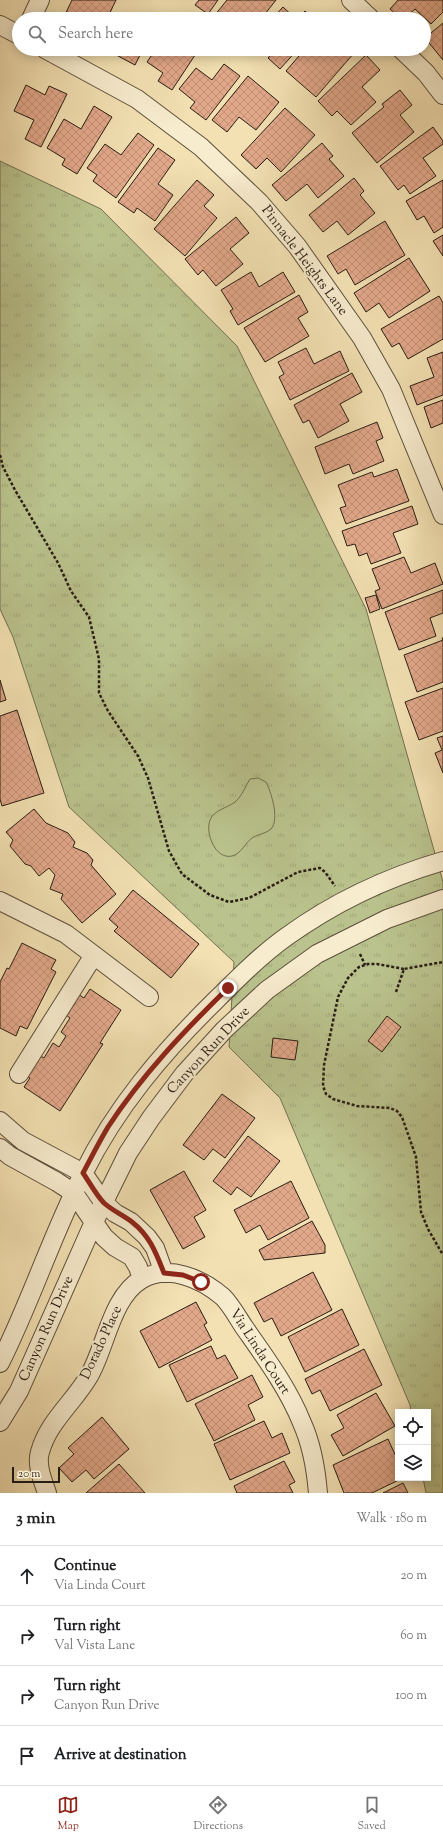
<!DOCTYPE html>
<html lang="en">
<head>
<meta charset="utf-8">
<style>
	body { margin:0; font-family:"Sorts Mill Goudy",serif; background:#f6f6f6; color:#202124 }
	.controls { position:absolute; right:12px; bottom:12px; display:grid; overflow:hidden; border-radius:0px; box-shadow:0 2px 10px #0003 }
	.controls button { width:36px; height:36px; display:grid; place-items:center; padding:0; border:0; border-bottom:1px solid #e0e0e0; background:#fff; color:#202124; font:20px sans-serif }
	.scale { position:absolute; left:12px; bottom:10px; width:48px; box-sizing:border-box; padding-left:4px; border:2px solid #291e14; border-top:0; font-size:11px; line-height:14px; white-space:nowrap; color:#291e14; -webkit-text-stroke:3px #f7ecce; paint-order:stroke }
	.stop { position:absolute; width:12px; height:12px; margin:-9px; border:3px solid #8f2418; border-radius:50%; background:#fff }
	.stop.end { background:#8f2418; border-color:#fff; box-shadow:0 1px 4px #0008 }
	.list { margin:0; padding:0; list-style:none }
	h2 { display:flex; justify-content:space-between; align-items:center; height:52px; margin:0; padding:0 16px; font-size:17px }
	h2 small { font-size:13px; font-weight:400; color:#757577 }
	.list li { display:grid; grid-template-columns:26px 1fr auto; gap:12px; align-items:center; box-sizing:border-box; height:60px; padding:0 16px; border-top:1px solid #e0e0e0 }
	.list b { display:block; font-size:15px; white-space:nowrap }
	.list p { margin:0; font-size:13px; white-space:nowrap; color:#757577 }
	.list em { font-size:13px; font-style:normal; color:#757577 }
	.icon { flex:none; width:22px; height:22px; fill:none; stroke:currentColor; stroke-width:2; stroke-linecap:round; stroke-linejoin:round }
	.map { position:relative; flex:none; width:443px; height:1493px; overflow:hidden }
	.search { position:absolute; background:#fff; box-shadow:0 2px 10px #0003; left:12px; right:12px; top:12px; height:44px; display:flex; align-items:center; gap:10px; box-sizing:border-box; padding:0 14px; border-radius:22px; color:#757577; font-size:15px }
	.sheet { height:292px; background:#fff }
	nav { display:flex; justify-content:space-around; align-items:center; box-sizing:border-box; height:56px; border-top:1px solid #e0e0e0; background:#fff; font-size:11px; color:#757577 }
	nav a { display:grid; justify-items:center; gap:2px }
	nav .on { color:#8f2418 }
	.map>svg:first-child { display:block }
	.grass { fill:url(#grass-tufts); stroke:#727050 }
	.pitch { fill:#bac38d; stroke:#727050 }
	.building { fill:url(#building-cross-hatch); stroke:#291e14 }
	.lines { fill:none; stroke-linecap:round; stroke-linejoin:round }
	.minor-casing { stroke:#5c4f3c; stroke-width:20 }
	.path { stroke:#291e14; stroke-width:2.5; stroke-dasharray:3 2; stroke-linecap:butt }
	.minor { stroke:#f7ecce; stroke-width:18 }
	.route { stroke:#8f2418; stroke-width:5 }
	.labels { text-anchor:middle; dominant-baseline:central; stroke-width:4; stroke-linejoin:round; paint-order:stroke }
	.street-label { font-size:14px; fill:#291e14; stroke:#f7ecce }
</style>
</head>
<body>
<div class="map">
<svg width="443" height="1493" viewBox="0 0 443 1493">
	<defs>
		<pattern id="grass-tufts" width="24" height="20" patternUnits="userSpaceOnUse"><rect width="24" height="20" fill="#bac38d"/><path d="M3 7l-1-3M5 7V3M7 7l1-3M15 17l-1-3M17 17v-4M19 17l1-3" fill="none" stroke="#a0a779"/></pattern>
		<pattern id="building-cross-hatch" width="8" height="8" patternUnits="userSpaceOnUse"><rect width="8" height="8" fill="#e2a88a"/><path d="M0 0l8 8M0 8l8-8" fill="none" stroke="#c29076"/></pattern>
	</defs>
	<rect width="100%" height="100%" fill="#f3e1b3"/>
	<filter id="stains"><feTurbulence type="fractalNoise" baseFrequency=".005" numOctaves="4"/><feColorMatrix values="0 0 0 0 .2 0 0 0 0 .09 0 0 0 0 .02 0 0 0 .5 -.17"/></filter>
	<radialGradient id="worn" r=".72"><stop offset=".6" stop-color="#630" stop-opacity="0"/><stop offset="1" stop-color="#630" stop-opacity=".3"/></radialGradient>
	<path class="grass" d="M0,161l101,48 136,137 129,263 77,273v611h-17l-3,-15h5v-66h-17l-1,-7 -130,-307 -51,-51 5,-85 -165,-155 -56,-170 -13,-28z"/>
	<path class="pitch" d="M258,778l8,4c5,10 14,37 5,47 -6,5 -13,5 -19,9 -7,5 -11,16 -20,18 -17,4 -27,-24 -22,-36 4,-10 17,-12 25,-18 7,-6 10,-15 15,-23z"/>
	<path class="building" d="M72,0h44l-9,19h-44z
		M199,0h19l-10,14 -13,-9z
		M227,0h49l-15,19h-41l-5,-4z
		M398,0h45v12l-12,12 -16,-15 -11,10h-3l-11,-10z
		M283,7l13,12h-24z
		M305,11l9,8h-16z
		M443,23v37l-18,-22z
		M105,49h38l-8,16z
		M156,49h43l-27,41 -14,-9 5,-8 -16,-11z
		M276,49h22l-18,20 -12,-11z
		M305,49h45l4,4 -38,44 -30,-26z
		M366,55l14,15 -18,17 14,15 -25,23 -14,-14 -5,5 -14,-15z
		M224,64l16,12 -34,44 -16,-12 5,-6 -16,-13 17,-21 16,12z
		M248,76l31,26 -23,28 -17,-13 -12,15 -15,-12z
		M26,85l19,10 4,-9 18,8 -26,53 -16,-8 9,-19 -20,-9z
		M400,90l12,15 -12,10 14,17 -37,31 -25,-30 32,-26 -2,-3z
		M94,106l18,11 -35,57 -15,-9 3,-6 -18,-11 17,-29 17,10z
		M285,108l30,27 -34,37 -14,-14 -11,11 -15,-14z
		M433,127l10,14v3l-20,14 13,18 -26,18 -6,-9 -6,5 -18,-24z
		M138,133l16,12 -38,53 -23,-17 4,-6 -10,-7 18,-24 16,11z
		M322,143l11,13 -4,3 15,17 -26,22 -11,-14 -21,17 -14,-16z
		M158,148l17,12 -17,24 15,11 -18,26 -18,-13 -3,5 -16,-11z
		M354,178l10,13 -4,4 15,18 -27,22 -11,-14 -14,11 -14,-17z
		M197,180l17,15 -10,11 13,12 -32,38 -31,-27z
		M443,180v47l-9,6 -10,-17 -7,4 -11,-19z
		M236,217l13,16 -19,16 13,15 -27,22 -13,-16 -5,5 -13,-16z
		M385,221l20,34 -50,30 -9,-16 -8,5 -11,-18z
		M443,235v21l-10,-15z
		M409,258l21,33 -41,27 -10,-15 -13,9 -12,-19z
		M251,272l8,15 24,-15 12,20 -57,33 -8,-14 3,-2 -12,-19z
		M299,295l9,17 -10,6 11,18 -44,26 -21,-34z
		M439,296l4,7v36l-35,20 -9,-16 -7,4 -11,-18z
		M306,348l8,16 26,-13 9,20 -59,29 -11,-23 5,-3 -6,-12z
		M443,352v43l-26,10 -7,-19 24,-9 -7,-19z
		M352,373l10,19 -22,12 9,17 -31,17 -9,-18 -6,3 -9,-18z
		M443,400v23l-12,5 -7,-21z
		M377,422l6,16 -7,3 8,20 -31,13 -4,-10 -24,10 -10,-27z
		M397,469l12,32 -63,23 -6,-16 6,-2 -8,-21 34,-13 2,5z
		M412,506l6,18 -25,9 8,20 -30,11 -4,-11 -8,3 -4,-12 -8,2 -5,-15z
		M404,557l7,16 24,-10 8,21 -61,25 -7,-18 5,-2 -8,-20z
		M443,590v23l-13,5 6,18 -37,14 -14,-38z
		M376,595l4,14 -10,4 -5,-15z
		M442,638h1v44l-26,10 -13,-37 39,-15z
		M0,680l6,20 -6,2z
		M443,688v43l-24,9 -14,-38z
		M17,710l27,83 -42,13 -2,-7v-83z
		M443,736v37l-8,-20 7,-3 -5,-12z
		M34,809l12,14 22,10 7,9 -2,5 14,6 6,7 -2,5 25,29 -34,29 -21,-24 2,-5 -13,-5 5,-14 -6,-7 -10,8 -8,-10 -6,-2 -15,-18 3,-6 -7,-8z
		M133,890l66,54 -28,34 -57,-47 4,-4 -9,-8z
		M22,943l34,17 -5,9 5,3 -29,57 -7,-3 -4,10 -16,-8v-46l7,-14 2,1z
		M90,989l31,21 -21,33 3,1 -43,67 -36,-24 6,-9 -6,-3 13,-21 7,4 9,-15 6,4 7,-11 -5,-4 9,-14 -5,-4 13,-20 6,4z
		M387,1016l14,11 -19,25 -14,-11z
		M273,1038l25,3 -3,19 -24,-3z
		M222,1094l33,24 -30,40 -12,-9 -9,11 -21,-15z
		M248,1136l32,25 -29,36 -14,-10 -6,8 -18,-14z
		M184,1171l22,39 -12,7 11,20 -22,12 -33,-59z
		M291,1181l18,37 -41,22 -8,-15 -14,8 -12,-23z
		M312,1221l13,24v8l-61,7 -5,-10z
		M313,1272l19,38 -51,26 -9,-18 -8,4 -10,-19z
		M196,1302l11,21 -3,2 8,15 -53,28 -19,-37z
		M342,1309l17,36 -54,27 -17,-35z
		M211,1346l6,13 8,-4 13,23 -51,24 -18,-37z
		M364,1349l18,36 -52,26 -10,-21 -8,4 -7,-15z
		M252,1375l11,22 -15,8 7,15 -41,21 -19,-37z
		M376,1393l19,33 -52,30 -12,-21 13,-7 -7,-13z
		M102,1417l27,32 -35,30 -8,-9 -14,12 -13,-14 15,-14 -6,-6z
		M264,1421l8,17 10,-5 8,20 -60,27 -16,-36z
		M388,1439l10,22v17h5l-31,15h-28l-11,-28z
		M284,1461l11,21 -6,3 4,8h-56l-3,-7z
		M119,1464l26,29h-59z
		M403,1483l5,10h-25z"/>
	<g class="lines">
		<defs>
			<path id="minor" d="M351,0l20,19
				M31,19l9,-19
				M0,25l19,10
				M45,49l92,50 64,48 58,55 38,44 65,92 29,51 52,126
				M401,49l25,24 17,22
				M0,901l66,33 83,63
				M19,1074l75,-119
				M0,1121l23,20 60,32 20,29 12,11 16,9 16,15 8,11 9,25
				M0,1148l10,8 47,26 17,11 30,44 11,10 17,10 6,10 4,12
				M0,1363c31,-62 52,-128 83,-189 33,-67 80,-122 133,-174 22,-22 45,-45 70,-63 47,-34 102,-60 157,-76
				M0,1422l19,-31 75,-169 34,-69 23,-35 33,-44 40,-44 43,-40 50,-36 70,-35 56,-20
				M47,1493c-4,-12 -11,-28 -7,-41 8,-30 34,-50 49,-76 17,-29 22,-79 53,-97 27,-15 60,0 81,18 8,8 15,21 21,30 21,30 44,61 58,96 10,22 14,46 16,70"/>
		</defs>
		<use href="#minor" class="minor-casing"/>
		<path class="path" d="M0,455l3,12 12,23 43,73 13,28 18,26 10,42v34l9,18 30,45 10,22 21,73 13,23 28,21 19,7 20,-4 49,-26 22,-4 5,4 10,14
			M360,954l5,11
			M404,969l-27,-5h-9l-9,3 -11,11 -10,19 -14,68 -1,21 3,8 7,5 24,7 33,2 7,3 5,6 14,40 5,55 7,17 15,26
			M396,992l8,-23 39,-7"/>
		<use href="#minor" class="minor"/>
	</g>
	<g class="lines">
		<path class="route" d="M201,1282l-18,-7 -19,-2c-8,-20 -14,-37 -32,-51 -9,-7 -19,-11 -28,-19 -8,-8 -14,-20 -21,-30 8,-15 16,-31 25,-46 34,-52 76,-96 120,-139"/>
	</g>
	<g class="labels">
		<g class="street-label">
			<text transform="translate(304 261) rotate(53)">Pinnacle Heights Lane</text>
			<text transform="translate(209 1051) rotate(-47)">Canyon Run Drive</text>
			<text transform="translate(47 1329) rotate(-66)">Canyon Run Drive</text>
			<text transform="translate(102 1343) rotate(-65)">Dorado Place</text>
			<text transform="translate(259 1352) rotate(57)">Via Linda Court</text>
		</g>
	</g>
	<rect width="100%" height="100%" filter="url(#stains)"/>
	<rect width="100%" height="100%" fill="url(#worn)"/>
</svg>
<div class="controls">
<button><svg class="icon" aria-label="locate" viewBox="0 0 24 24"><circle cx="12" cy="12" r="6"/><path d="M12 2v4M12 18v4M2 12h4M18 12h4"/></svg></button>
<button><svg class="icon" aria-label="layers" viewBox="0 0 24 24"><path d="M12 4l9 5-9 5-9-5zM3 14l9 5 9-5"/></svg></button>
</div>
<div class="scale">20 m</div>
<div class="stop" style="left:201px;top:1282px"></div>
<div class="stop end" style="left:228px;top:988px"></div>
<div class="search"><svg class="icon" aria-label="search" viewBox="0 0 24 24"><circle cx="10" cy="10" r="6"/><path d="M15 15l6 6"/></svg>Search here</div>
</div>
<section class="sheet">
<h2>3 min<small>Walk · 180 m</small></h2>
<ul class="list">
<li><svg class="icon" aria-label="ahead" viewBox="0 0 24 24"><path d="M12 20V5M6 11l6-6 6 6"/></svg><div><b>Continue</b><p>Via Linda Court</p></div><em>20 m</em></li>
<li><svg class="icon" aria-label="right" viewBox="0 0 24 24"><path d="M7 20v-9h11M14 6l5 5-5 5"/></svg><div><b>Turn right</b><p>Val Vista Lane</p></div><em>60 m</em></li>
<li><svg class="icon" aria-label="right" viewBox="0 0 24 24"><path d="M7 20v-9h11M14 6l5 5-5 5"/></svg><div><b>Turn right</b><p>Canyon Run Drive</p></div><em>100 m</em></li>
<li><svg class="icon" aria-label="arrive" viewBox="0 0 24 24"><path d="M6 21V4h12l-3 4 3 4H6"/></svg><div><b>Arrive at destination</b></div></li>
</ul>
</section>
<nav>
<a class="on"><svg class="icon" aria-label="map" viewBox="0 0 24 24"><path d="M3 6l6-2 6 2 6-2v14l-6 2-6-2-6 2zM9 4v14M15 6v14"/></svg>Map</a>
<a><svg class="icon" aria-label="directions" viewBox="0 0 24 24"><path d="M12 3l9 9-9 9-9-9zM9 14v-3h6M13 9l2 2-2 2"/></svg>Directions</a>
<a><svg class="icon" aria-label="saved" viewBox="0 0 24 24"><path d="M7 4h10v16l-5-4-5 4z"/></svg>Saved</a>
</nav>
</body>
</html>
